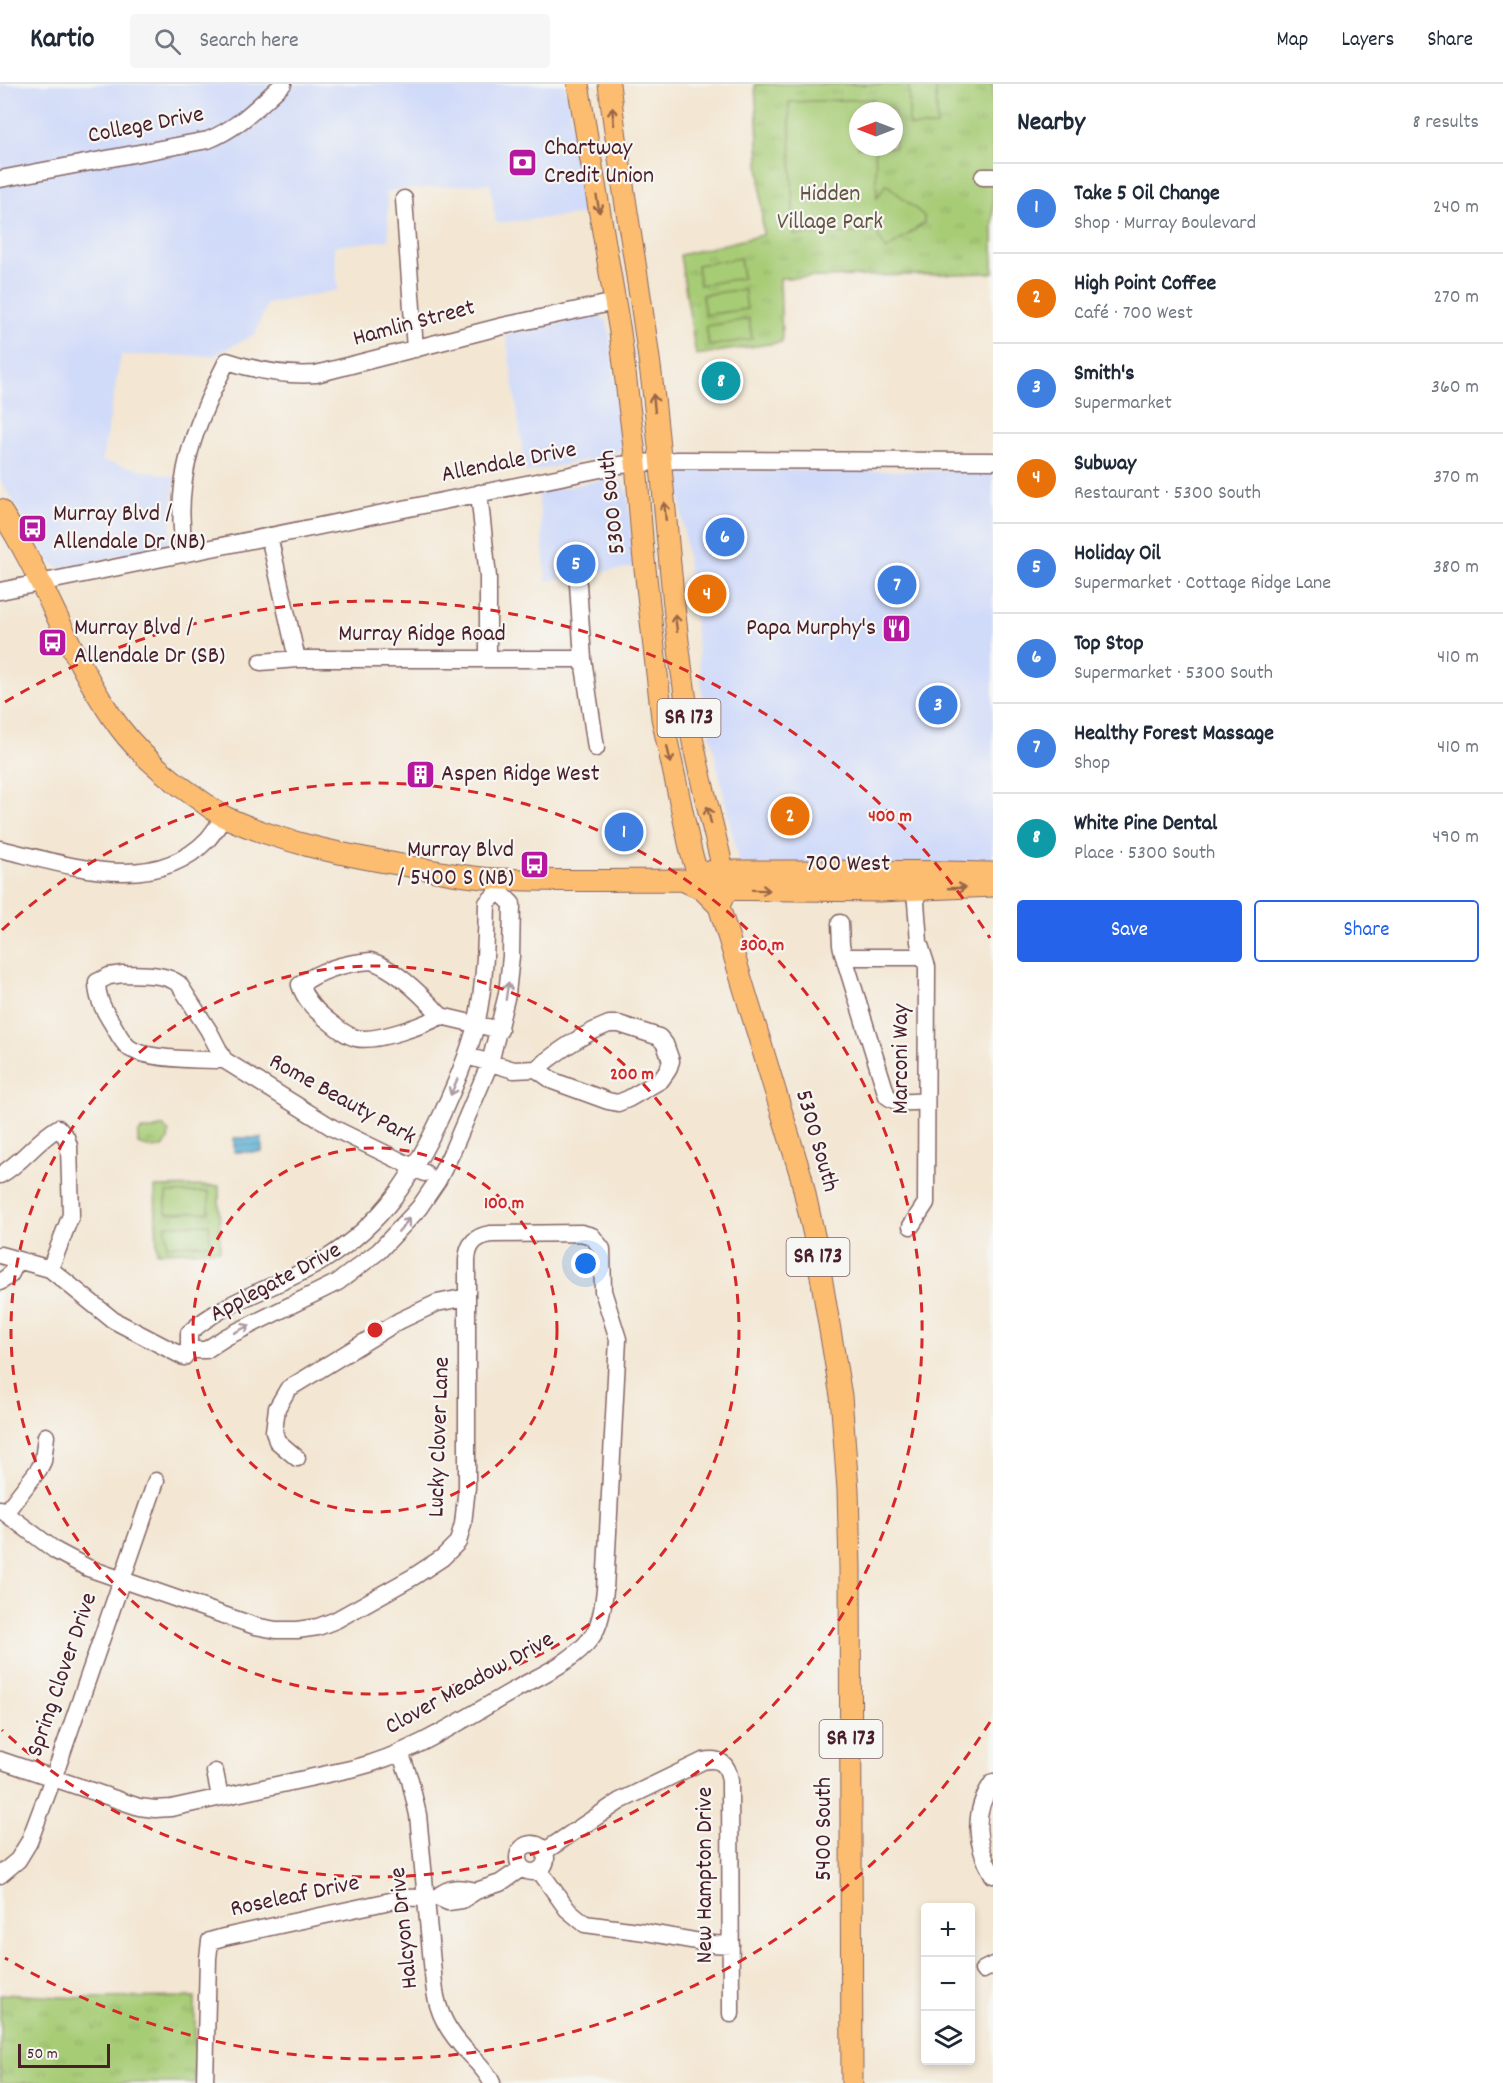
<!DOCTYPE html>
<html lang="en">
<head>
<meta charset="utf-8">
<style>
	body { margin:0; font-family:Dekko,sans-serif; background:#f6f6f7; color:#1f2937 }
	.controls { position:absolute; right:18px; bottom:18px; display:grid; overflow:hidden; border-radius:6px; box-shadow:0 3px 9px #0003 }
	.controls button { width:54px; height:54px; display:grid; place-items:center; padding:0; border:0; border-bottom:2px solid #e0e1e3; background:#fff; color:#1f2937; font:30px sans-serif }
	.compass { position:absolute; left:849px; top:18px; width:54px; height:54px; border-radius:50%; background:#fff; box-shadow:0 3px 9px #0003; rotate:270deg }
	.scale { position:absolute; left:18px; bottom:15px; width:92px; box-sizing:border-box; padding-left:6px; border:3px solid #4a1f2b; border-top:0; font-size:16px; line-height:21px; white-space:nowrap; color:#4a1f2b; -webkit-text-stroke:4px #f6f6f2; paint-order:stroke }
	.you { position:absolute; left:586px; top:1180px; width:21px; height:21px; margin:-15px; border:4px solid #fff; border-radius:50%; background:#1a73e8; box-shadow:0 0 0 9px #1a73e833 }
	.badge { display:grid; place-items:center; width:39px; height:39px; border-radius:50%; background:#2563eb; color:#fff; font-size:20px; font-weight:700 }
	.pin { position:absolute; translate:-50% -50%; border:3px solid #fff; box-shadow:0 2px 6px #0006 }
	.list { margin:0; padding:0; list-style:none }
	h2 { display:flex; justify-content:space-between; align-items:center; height:78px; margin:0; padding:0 24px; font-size:26px }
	h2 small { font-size:20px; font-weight:400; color:#747a83 }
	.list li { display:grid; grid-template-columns:39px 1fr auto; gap:18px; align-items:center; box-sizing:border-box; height:90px; padding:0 24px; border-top:2px solid #e0e1e3 }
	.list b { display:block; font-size:22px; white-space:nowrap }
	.list p { margin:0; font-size:20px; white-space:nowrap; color:#747a83 }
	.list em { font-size:20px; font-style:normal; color:#747a83 }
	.actions { display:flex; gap:12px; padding:18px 24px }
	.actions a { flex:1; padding:14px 0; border:2px solid #2563eb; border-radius:6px; text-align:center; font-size:21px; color:#2563eb }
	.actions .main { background:#2563eb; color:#fff }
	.icon { flex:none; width:33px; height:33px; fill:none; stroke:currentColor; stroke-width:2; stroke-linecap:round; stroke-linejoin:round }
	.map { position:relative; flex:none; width:993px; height:1999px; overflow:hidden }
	header { display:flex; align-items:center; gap:36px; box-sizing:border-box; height:84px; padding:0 30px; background:#fff; border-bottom:2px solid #e0e1e3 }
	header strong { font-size:28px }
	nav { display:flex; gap:33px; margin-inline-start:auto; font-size:21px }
	.search { width:420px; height:54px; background:#f6f6f7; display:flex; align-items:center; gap:15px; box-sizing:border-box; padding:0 21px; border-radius:6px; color:#747a83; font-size:22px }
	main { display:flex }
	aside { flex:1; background:#fff }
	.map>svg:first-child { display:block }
	.built { fill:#d0daf9 }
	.grass { fill:url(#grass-tufts); stroke:#787650; stroke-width:1.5; fill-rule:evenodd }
	.pitch { fill:#a7cc76; stroke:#787650; stroke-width:1.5 }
	.water { fill:url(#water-rules); stroke:#506780; stroke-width:1.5 }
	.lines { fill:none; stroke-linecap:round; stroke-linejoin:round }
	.minor-casing { stroke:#856565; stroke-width:19 }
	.major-casing { stroke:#856565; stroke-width:23 }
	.minor { stroke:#fff; stroke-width:16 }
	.major { stroke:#fcbd6f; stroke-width:21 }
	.oneway { stroke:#9a664a }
	.oneway2 { stroke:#ae9aa0 }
	.ring { fill:none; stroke:#d62828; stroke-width:3; stroke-dasharray:10 8 }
	.labels { text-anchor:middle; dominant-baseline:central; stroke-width:4.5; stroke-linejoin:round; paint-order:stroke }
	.shield { fill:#f6f6f2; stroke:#7e6067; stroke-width:1.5 }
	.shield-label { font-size:22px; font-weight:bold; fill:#4a1f2b }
	.street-label { font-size:24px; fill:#4a1f2b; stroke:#f6f6f2 }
	.poi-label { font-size:24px; fill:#4a1f2b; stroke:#f6f6f2; text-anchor:start }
	.park-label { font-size:24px; fill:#665342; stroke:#f6f6f2 }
	.centre { fill:#d62828; stroke:#f6f6f2; stroke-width:3 }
	.ring-label { font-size:18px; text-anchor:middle; font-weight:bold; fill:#d62828; stroke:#f6f6f2; stroke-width:4.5; stroke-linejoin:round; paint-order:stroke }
</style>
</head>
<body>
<header>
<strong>Kartio</strong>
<div class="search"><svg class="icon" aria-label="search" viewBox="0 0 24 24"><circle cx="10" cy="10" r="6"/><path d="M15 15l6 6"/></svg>Search here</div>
<nav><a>Map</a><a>Layers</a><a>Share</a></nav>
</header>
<main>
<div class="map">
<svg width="993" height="1999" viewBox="0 0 993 1999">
	<defs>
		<pattern id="grass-tufts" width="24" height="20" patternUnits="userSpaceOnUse" patternTransform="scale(1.5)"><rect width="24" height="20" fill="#a7cc76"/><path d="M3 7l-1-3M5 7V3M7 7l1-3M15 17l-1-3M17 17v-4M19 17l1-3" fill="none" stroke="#91af66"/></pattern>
		<pattern id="water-rules" width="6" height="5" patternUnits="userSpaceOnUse" patternTransform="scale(1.5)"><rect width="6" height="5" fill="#57afd4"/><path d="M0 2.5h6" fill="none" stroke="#4a8eac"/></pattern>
	</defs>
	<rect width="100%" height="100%" fill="#f6f6f2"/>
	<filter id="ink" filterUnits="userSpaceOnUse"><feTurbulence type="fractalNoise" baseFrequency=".0167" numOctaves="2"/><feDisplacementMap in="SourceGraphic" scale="12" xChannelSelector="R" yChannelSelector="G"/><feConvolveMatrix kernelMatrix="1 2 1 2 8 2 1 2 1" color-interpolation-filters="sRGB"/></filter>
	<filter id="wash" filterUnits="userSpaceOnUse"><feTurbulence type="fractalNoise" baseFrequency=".008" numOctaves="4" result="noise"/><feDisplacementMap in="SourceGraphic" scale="24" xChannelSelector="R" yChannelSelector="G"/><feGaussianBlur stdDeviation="1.35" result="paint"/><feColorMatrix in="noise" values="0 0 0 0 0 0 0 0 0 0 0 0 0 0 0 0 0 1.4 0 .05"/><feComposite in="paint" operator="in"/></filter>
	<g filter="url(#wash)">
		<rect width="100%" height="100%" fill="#f3e6d2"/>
		<path class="built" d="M0,0h565l24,130 -93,9 -6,-40 -103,8 2,49 -55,6 4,44 -71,14 -12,30 -42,22 -92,-1 -19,106 73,16 -5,62 -5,7 -6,2 -99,20 -11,-7 -49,-81z
			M598,232l9,5 2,11 13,108 -1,9 -8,5 -87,19 -20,-139z
			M677,386l316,1v396l-254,-2 -35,-160z
			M612,394h4l7,5 4,8 7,76 -88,14 -8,-88z"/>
		<path class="grass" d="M755,0h238v189l-213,5 2,64 -86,13 -16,-100 83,-20zM858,27h36v36h-36z
			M159,1043h5l5,6 -1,7 -5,7 -9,2 -16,-5v-9l3,-5h12z
			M219,1102l1,64 -63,2 -2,-65z
			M0,1910l84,4 111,-1v86h-195z"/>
		<path class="pitch" d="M909,0h27l1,42h-28z
			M873,15v12h-15v36h17l2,51 9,-14 38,32v7l-38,27 -10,-18 -82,3 -5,-133z
			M740,174l3,20 -43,7 -3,-20z
			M744,205l3,20 -42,6 -3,-20z
			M749,235l3,20 -43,7 -3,-20z
			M209,1108v20l-43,1v-20z
			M209,1140l1,20 -43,1 -1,-20z"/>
		<path class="water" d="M234,1054h28v14h-28z"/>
	</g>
	<g filter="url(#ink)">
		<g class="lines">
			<defs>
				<path id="minor" d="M983,93h10
					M0,95l208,-39c31,-12 51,-35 75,-56
					M404,115l11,150
					M479,409l9,84v82
					M269,452l28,123
					M185,470c-13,-74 10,-129 42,-193 30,10 57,15 89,13l187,-48 112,-24
					M578,500l5,75 13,89
					M0,507l620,-126 57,-5 316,1
					M261,578l36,-3h286
					M0,765c67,15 153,48 208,-10 6,-7 11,-15 16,-22
					M840,839l1,22 3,12 43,139c11,9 26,6 39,5
					M844,873h78
					M371,877c25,8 53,36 70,55 -17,9 -66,27 -85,22 -12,-3 -22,-13 -31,-20 -12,-10 -20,-19 -25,-33 20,-15 46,-22 71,-24z
					M123,890c19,1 41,-1 56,10l30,47 15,29c-20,0 -81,0 -96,-13 -8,-7 -12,-18 -18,-27 -8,-13 -13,-23 -13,-38l12,-6z
					M441,932l59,14
					M609,940h10l40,13 6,7 6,17 -3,9 -7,10 -33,19 -10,4 -10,-2 -55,-20 -17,-12c22,-18 47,-35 73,-45z
					M467,972l47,14 22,-1
					M224,976l109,68 92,45
					M0,1091c22,-12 36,-34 58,-47l8,9 3,9 2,69 -21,54
					M911,1142l15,-23 1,-236 -8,-25 -4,-53
					M0,1171l18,5
					M0,1198l10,-7 8,-15 32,9 63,51 71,37 5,-7v-17c38,-35 92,-46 135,-73 60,-37 89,-84 118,-146 13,-29 26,-58 34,-89 9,-40 10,-81 11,-122l12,-12
					M189,1266h17l20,-13 112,-55 41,-31 40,-43 19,-28 14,-28 38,-89 17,-69 4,-38 1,-52 -13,-13 -1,-11
					M297,1374l-20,-17 -3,-10 3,-23 11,-19 111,-68 38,-18 30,-6
					M0,1425l56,42 32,17 167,58 21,4h21l21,-3 18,-7 77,-43 29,-19 16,-16 5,-18 4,-37v-227c1,-16 9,-24 24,-26l90,-1 11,3 10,13 1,42 15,48 -13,251c-2,16 -4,35 -14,48 -19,25 -53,38 -80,54 -49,28 -100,62 -156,76l-184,40 -16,1 -16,-2 -139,-47
					M5,1429l34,-44 4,-8 3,-25
					M400,1668l10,28 8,35 16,169c3,30 15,49 35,70 9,9 18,18 23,29
					M215,1688l5,25
					M993,1698c-21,30 -18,63 0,93
					M518 1774a14 14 0 1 1 28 0a14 14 0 1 1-28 0Z
					M545,1767l75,-50 83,-40c17,-4 25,3 27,20l1,233
					M539,1786l28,39 18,15 60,8 67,12 19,1
					M0,1791l18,-15 11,-18 29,-77 98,-284
					M437,1813c13,-11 22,-10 39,-6
					M983,1886l10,-5
					M205,1999l3,-125 2,-17 14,-4 180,-39 33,-1 11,5 14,-2 14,-9 24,-8 22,-15"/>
				<path id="major" d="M578,0l42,248 16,131 7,88 19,167 29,134 11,37 17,17 82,270 14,64 26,156 7,94 2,78 2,515
					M609,0c12,103 32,204 44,306 13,110 18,221 36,330 9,57 27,112 38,169l-6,12
					M0,426c46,69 70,151 120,218 21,28 48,50 77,70 9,6 19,15 30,20 54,24 112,36 170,46 34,6 69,14 103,15 61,3 121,1 182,1l20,9 178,2 113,-5
					M712,787c93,0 187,-1 281,2"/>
			</defs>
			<use href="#minor" class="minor-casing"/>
			<use href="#major" class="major-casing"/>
			<use href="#minor" class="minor"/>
			<use href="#major" class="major"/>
		</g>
		<defs><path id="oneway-shaft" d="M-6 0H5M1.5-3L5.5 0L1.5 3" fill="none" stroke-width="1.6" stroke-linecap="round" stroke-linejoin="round" transform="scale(1.5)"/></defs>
		<g class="oneway">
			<use href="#oneway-shaft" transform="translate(613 32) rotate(-97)"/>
			<use href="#oneway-shaft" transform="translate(598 120) rotate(80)"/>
			<use href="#oneway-shaft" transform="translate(654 319) rotate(-96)"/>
			<use href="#oneway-shaft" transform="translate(665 427) rotate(-95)"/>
			<use href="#oneway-shaft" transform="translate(676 539) rotate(-97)"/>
			<use href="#oneway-shaft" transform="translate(669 671) rotate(78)"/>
			<use href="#oneway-shaft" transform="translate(709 731) rotate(-104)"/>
			<use href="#oneway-shaft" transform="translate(957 804) rotate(-2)"/>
			<use href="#oneway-shaft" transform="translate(761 806) rotate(1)"/>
		</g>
		<g class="oneway2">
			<use href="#oneway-shaft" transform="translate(507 907) rotate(-82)"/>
			<use href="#oneway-shaft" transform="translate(454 1003) rotate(113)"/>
			<use href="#oneway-shaft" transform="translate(404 1141) rotate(-49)"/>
			<use href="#oneway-shaft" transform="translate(242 1245) rotate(-26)"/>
		</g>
	</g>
	<g class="ring">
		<circle cx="375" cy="1246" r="182"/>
		<circle cx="375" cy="1246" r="364"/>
		<path d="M2 846A547 547 0 1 1 2 1646"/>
		<path d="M990 1638A729 729 0 0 1 5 1874M5 618A729 729 0 0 1 990 854"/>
	</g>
	<defs>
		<symbol id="bank-square" viewBox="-11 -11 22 22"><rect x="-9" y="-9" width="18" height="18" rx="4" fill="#b5179e" stroke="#f6f6f2"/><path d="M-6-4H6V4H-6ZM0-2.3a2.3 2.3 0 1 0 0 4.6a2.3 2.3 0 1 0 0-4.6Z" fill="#fff"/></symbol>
		<symbol id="bus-square" viewBox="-11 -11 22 22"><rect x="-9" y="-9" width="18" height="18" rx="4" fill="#b5179e" stroke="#f6f6f2"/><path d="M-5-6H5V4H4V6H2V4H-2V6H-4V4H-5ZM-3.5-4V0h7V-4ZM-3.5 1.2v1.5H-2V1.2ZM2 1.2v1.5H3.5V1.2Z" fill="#fff"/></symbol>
		<symbol id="restaurant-square" viewBox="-11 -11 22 22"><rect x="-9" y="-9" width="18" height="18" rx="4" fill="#b5179e" stroke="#f6f6f2"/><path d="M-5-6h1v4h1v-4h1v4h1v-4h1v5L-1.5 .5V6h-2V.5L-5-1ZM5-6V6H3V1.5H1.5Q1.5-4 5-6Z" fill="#fff"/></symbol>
		<symbol id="building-square" viewBox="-11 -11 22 22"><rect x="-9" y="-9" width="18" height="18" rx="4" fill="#b5179e" stroke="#f6f6f2"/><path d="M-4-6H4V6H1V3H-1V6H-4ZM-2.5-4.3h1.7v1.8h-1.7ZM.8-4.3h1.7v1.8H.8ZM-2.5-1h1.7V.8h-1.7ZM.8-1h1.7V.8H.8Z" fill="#fff"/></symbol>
	</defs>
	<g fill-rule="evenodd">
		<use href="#bank-square" x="506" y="62" width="33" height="33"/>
		<use href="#bus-square" x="16" y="428" width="33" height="33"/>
		<use href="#restaurant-square" x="880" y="528" width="33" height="33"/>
		<use href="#bus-square" x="36" y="542" width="33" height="33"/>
		<use href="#building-square" x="404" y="674" width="33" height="33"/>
		<use href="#bus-square" x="518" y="764" width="33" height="33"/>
	</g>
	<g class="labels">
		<g class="shield">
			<rect x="657.5" y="615" width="63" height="38" rx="4.5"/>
			<rect x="786.5" y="1154" width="63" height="38" rx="4.5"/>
			<rect x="819.5" y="1636" width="63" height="38" rx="4.5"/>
		</g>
		<g class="shield-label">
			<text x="689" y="634">SR 173</text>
			<text x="818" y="1173">SR 173</text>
			<text x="851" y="1655">SR 173</text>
		</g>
		<g class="street-label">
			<text transform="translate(146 42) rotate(-11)">College Drive</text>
			<text transform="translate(414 240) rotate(-15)">Hamlin Street</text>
			<text transform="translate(509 379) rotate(-11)">Allendale Drive</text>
			<text transform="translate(613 418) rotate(-96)">5300 South</text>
			<text x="422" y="551">Murray Ridge Road</text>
			<text x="848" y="781">700 West</text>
			<text transform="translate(902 975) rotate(-90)">Marconi Way</text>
			<text transform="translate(342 1016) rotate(29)">Rome Beauty Park</text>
			<text transform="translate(816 1057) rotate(74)">5300 South</text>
			<text transform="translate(276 1199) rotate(-28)">Applegate Drive</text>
			<text transform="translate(440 1353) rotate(-88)">Lucky Clover Lane</text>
			<text transform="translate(63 1591) rotate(-71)">Spring Clover Drive</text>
			<text transform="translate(470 1600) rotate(-29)">Clover Meadow Drive</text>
			<text transform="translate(825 1745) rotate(-90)">5400 South</text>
			<text transform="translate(706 1791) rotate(-90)">New Hampton Drive</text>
			<text transform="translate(295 1813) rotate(-12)">Roseleaf Drive</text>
			<text transform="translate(405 1844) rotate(-96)">Halcyon Drive</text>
		</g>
		<g class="poi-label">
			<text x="544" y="65">Chartway<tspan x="544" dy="28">Credit Union</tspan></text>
			<text x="53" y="431">Murray Blvd /<tspan x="53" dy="28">Allendale Dr (NB)</tspan></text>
			<text x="74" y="545">Murray Blvd /<tspan x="74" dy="28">Allendale Dr (SB)</tspan></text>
			<text x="876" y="545" text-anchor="end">Papa Murphy's</text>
			<text x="441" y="691">Aspen Ridge West</text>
			<text x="514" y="767" text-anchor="end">Murray Blvd<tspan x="514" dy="28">/ 5400 S (NB)</tspan></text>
		</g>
		<g class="park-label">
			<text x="830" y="111">Hidden<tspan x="830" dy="28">Village Park</tspan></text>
		</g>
	</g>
	<circle cx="375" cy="1246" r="9" class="centre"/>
	<g class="ring-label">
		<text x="890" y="737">400 m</text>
		<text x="762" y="866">300 m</text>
		<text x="632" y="995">200 m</text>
		<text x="504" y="1124">100 m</text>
	</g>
</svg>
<div class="controls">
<button>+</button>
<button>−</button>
<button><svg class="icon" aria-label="layers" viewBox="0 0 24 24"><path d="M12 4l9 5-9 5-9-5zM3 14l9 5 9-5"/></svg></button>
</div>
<svg class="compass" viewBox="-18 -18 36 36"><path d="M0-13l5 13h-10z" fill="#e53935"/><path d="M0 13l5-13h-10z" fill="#747a83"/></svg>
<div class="scale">50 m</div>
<div class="you"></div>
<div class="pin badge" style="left:624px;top:748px;background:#3f7fe0">1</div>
<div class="pin badge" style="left:790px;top:732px;background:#e8710a">2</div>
<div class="pin badge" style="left:938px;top:621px;background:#3f7fe0">3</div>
<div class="pin badge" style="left:707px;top:510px;background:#e8710a">4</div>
<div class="pin badge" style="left:576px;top:480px;background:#3f7fe0">5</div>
<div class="pin badge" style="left:725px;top:453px;background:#3f7fe0">6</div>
<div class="pin badge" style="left:897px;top:501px;background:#3f7fe0">7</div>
<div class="pin badge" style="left:721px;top:297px;background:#0f9aa8">8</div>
</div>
<aside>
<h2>Nearby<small>8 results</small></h2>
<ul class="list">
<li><span class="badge" style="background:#3f7fe0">1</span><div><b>Take 5 Oil Change</b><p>Shop · Murray Boulevard</p></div><em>240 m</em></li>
<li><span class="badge" style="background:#e8710a">2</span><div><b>High Point Coffee</b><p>Café · 700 West</p></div><em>270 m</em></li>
<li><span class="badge" style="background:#3f7fe0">3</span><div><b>Smith's</b><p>Supermarket</p></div><em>360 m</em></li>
<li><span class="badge" style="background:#e8710a">4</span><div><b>Subway</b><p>Restaurant · 5300 South</p></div><em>370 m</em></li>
<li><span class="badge" style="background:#3f7fe0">5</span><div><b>Holiday Oil</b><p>Supermarket · Cottage Ridge Lane</p></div><em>380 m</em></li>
<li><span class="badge" style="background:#3f7fe0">6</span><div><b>Top Stop</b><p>Supermarket · 5300 South</p></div><em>410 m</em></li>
<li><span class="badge" style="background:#3f7fe0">7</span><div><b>Healthy Forest Massage</b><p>Shop</p></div><em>410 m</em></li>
<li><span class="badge" style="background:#0f9aa8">8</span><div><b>White Pine Dental</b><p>Place · 5300 South</p></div><em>490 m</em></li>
</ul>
<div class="actions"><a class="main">Save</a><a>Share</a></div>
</aside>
</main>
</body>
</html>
